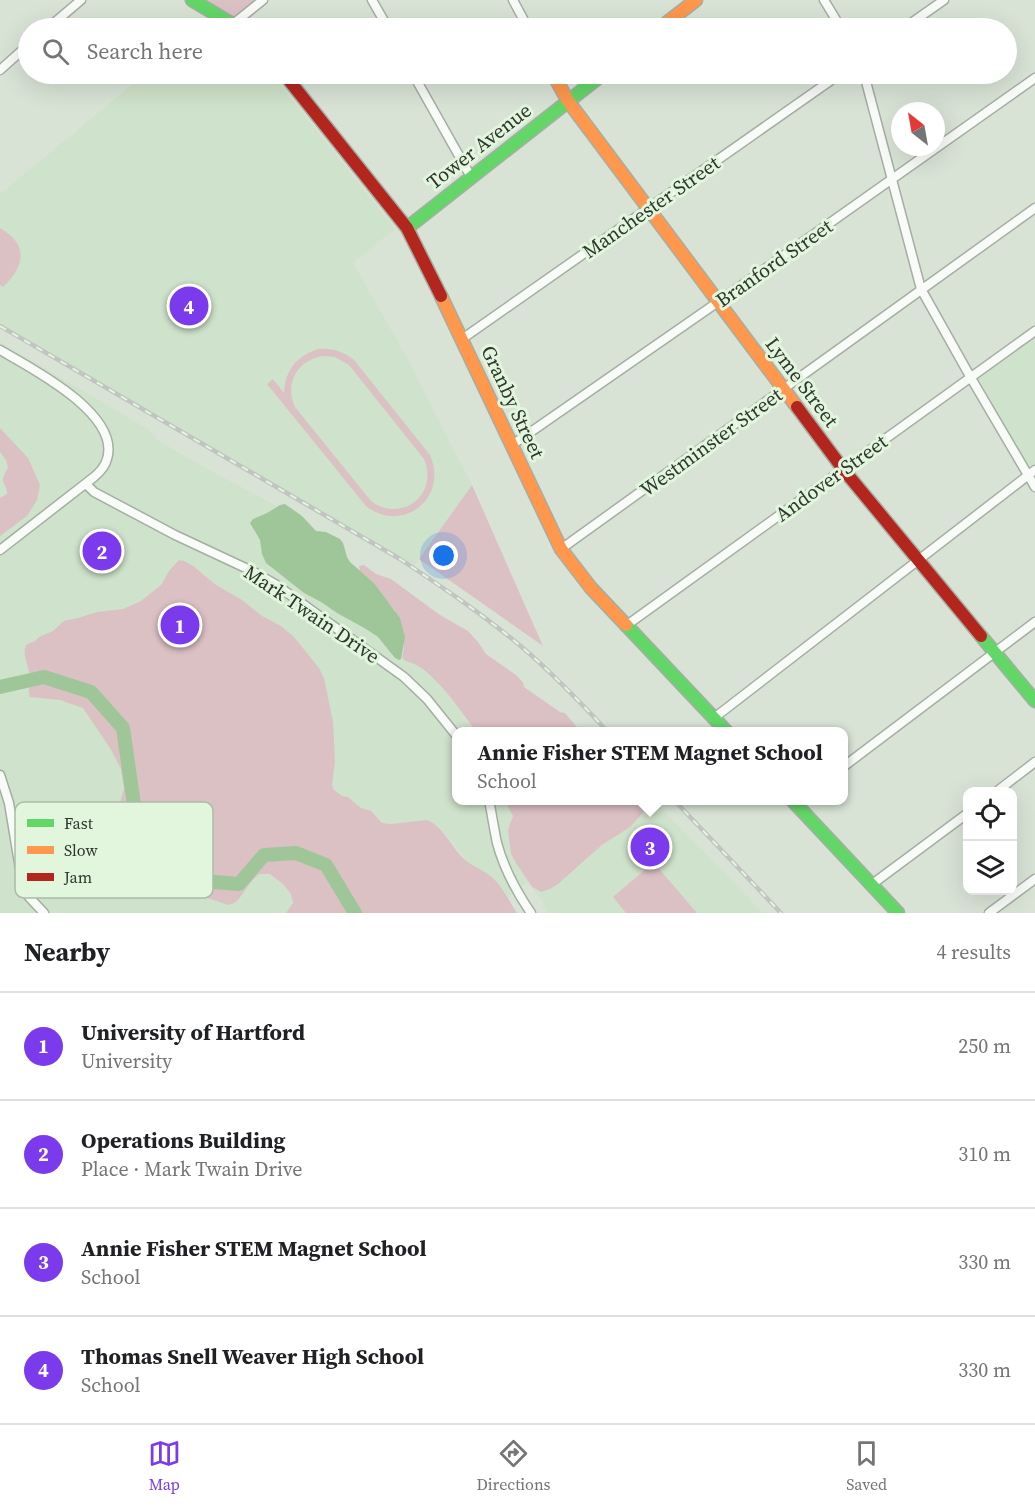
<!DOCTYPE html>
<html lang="en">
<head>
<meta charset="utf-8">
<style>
	body { margin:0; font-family:"Source Serif 4",serif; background:#f6f6f6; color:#202124 }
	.controls { position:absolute; right:18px; bottom:18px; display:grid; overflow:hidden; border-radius:12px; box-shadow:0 6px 24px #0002 }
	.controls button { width:54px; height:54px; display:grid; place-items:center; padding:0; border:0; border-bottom:2px solid #e0e0e0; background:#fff; color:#202124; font:30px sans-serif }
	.compass { position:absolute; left:891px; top:102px; width:54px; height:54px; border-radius:50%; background:#fff; box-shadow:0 6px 24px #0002; rotate:329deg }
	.you { position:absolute; left:444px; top:556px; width:21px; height:21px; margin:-15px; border:4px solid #fff; border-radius:50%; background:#1a73e8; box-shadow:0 0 0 9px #1a73e833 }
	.badge { display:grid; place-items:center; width:39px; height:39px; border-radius:50%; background:#7c3aed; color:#fff; font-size:20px; font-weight:700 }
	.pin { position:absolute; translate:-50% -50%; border:3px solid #fff; box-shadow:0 2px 6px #0006 }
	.popup { position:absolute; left:452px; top:727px; width:396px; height:78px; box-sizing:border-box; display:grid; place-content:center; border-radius:12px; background:#fff; filter:drop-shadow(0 2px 4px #0005); font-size:20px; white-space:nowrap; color:#757577 }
	.popup b { font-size:22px; color:#202124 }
	.popup::after { content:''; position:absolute; left:50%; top:100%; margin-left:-12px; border:12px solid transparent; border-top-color:#fff }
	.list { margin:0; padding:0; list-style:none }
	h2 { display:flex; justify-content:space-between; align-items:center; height:78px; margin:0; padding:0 24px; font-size:26px }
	h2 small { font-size:20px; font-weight:400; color:#757577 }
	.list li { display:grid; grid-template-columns:39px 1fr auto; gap:18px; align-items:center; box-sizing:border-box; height:108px; padding:0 24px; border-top:2px solid #e0e0e0 }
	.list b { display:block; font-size:22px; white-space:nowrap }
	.list p { margin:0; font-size:20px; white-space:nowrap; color:#757577 }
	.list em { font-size:20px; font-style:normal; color:#757577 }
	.icon { flex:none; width:33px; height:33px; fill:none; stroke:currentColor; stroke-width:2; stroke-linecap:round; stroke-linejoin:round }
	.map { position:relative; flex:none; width:1035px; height:913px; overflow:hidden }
	.search { position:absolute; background:#fff; box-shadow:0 6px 24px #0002; left:18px; right:18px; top:18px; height:66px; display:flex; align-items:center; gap:15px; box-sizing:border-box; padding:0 21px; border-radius:33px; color:#757577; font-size:22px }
	.sheet { height:510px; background:#fff }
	nav { display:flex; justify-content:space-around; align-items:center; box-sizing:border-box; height:84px; border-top:2px solid #e0e0e0; background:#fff; font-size:16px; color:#757577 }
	nav a { display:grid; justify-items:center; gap:3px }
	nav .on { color:#7c3aed }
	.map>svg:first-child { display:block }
	.built { fill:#cfe2cb }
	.green { fill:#dcc1c4; fill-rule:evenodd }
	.water { fill:#9fc698 }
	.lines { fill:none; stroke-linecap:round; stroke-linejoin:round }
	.river { stroke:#9fc698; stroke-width:14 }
	.street-casing { stroke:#a5aea3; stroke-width:11 }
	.fast-casing { stroke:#a5aea3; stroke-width:15 }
	.slow-casing { stroke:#a5aea3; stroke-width:15 }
	.jam-casing { stroke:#a5aea3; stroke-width:15 }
	.street { stroke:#f9fbf9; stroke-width:8 }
	.fast { stroke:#63d668; stroke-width:12 }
	.slow { stroke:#ff974d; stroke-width:12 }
	.jam { stroke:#b3261e; stroke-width:12 }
	.rail-casing { stroke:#c1c4c1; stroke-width:4.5 }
	.rail { stroke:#e1f6dd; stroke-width:2; stroke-dasharray:7; stroke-linecap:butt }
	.labels { text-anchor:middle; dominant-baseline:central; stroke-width:6; stroke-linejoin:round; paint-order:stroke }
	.street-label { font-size:20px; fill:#2e362d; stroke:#e1f6dd }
	.key { fill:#e1f6dd; stroke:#abbca8; stroke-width:1.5 }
	.key-label { font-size:16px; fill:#2e362d }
</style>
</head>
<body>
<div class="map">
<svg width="1035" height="913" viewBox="0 0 1035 913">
	<rect width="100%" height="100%" fill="#d8e3d6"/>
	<path class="built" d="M145,74h127l123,155 -42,34 49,86 70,136 -59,82 -413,-241v-132z
		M1035,337v127l-5,2 -3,-2 -48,-85 1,-2z
		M0,342l148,87 8,10 55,32 66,35 -10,7 -14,6 1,13 6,8 2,14 4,9 38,30 17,9 16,11 29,16 12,8 17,21 6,1 1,-2 3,4 7,1 23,18 16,19 7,6 7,13 11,13 -20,1v68l49,1 8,15 -5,14 3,24 5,9 13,18 -22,17 -9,-14 -33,-25 -22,-28 -16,-11 -36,4 -9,-1 -89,80 -7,10h-286z
		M640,801h14l109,112h-213l-18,-26 4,3 14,-1 27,-21 25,-23 28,-18 13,-19z"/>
	<path class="green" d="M192,0h71l-30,24z
		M0,228c30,17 24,39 3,59l-3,-2z
		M318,349c14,-1 25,2 36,11l76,95c19,42 -27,80 -64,51l-99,-122 6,-5 11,14c1,-22 12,-37 34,-44zM324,356l11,1 14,8 75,94c15,35 -22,65 -53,42l-76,-94c-11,-24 3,-48 29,-51z
		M0,428l28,30 12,27 -3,15 -10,16 -27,20v-38l7,-4c1,-6 -5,-10 -4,-16 1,-4 4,-8 5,-11l-2,-7 -6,-8z
		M472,485l71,161 -124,-87z
		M179,560l5,1 9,5 23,19 26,15 20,16 19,10 13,11 25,31 5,10 9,44 2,39 -3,24 2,5 8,6 6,1 13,11 10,3 11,12 9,1 36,-4c17,8 23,24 35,37 9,9 22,13 31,21 10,10 17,24 24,35h-231l7,-10 -2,-9 -8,-10 -13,-10h-11c-5,5 -10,9 -13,15 -6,8 -8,14 -18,16l-55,-19 -17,-13 -19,-22 -5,-14 -12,-15 -4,-9 1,-5 4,-9 3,-10 -3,-20 -11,-21 -27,-40 -23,-8 -30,-3c-2,-6 -1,-7 0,-14 2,-13 -9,-26 -4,-38l9,-4 4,-4 14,-6 11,-10 14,-3 19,-6 26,-3 18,-8 20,-16 8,-14z
		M364,565l12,9 15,5 49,36 28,16 10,11 8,12 30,21 7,7 1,5 36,25 5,1 15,18h-104c-16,-20 -45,-66 -71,-70l-3,-4 2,-10 -9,-37 -10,-11 -11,-16 -14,-12 -1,-5z
		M505,801h135l3,6v5l-3,4 -10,11 -28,18 -44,39 -8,5 -9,3 -9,-5 -16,-24 -5,-9 -3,-24 5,-14z
		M654,862v1l43,50h-71l-13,-16z"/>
	<path class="water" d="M285,504l17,12 14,15 10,1 14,7 3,4 4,14 3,5 24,21 26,35 5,19 -4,22 -2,1 -4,-2 -17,-21 -12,-8 -29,-16 -16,-11 -17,-9 -38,-30 -4,-9 -2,-14 -10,-17 3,-4 14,-6 13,-8z"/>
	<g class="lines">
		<path class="river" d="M0,687l44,-10 47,15 32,36 17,119 50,33 49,4 25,-29 32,-2 30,12 29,48"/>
		<defs>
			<path id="street" d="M372,0l16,28
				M513,0l15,28
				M824,0l17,28
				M233,24l30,-24
				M48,28l33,-28
				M904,28l40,-28
				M0,70l28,-25
				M413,74l58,103
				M864,74l57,215 50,89 64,109
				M462,339l378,-265
				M0,350c31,18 121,64 107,109 -2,8 -7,13 -13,18l-94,73
				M512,445l206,-143 317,-224
				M86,484l8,8 81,43 77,36 23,13 129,93 23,22 29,36
				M561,549l474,-341
				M627,625l408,-294
				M714,718l321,-248
				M843,767l192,-145
				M0,775l9,28 13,78 7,16 15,16
				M996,792l39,-30
				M489,800c3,15 5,29 8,43 7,26 19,48 34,70
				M871,885l97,-72
				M989,913l46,-34"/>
			<path id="fast" d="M192,0l47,28
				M407,228l196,-154
				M626,625l101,107
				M981,636l54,65
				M792,800l106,113"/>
			<path id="slow" d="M660,28l36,-28
				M553,74l15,27 229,306
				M441,296l120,253 30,39 35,37"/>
			<path id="jam" d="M284,74l123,154 34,68
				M797,407l46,62 138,167"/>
		</defs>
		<use href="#street" class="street-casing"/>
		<use href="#fast" class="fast-casing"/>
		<use href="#slow" class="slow-casing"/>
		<use href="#jam" class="jam-casing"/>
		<use href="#street" class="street"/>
		<use href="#fast" class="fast"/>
		<use href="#slow" class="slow"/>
		<use href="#jam" class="jam"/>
		<defs>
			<path id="rail" d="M0,326l400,233c42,28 84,56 123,89 30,26 58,55 85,84
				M674,800l107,113"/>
		</defs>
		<use href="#rail" class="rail-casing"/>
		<use href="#rail" class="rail"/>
	</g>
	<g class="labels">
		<g class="street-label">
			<text transform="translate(479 146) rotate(-38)">Tower Avenue</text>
			<text transform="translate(651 207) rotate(-35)">Manchester Street</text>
			<text transform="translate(774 263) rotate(-35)">Branford Street</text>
			<text transform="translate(802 382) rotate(53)">Lyme Street</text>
			<text transform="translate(513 402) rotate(65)">Granby Street</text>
			<text transform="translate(711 442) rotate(-36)">Westminster Street</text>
			<text transform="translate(831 478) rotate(-36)">Andover Street</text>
			<text transform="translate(312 614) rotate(34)">Mark Twain Drive</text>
		</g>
	</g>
	<rect x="15" y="802" width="198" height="96" rx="9" class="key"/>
	<rect x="27" y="819" width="27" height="8" fill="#63d668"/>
	<rect x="27" y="846" width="27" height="8" fill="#ff974d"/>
	<rect x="27" y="873" width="27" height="8" fill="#b3261e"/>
	<g class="key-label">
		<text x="64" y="829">Fast</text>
		<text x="64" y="856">Slow</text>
		<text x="64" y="883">Jam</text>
	</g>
</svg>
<div class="controls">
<button><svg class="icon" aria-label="locate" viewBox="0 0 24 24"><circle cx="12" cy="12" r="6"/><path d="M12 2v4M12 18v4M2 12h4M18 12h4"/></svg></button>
<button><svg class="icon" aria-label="layers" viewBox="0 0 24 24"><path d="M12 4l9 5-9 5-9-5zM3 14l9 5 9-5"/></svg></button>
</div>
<svg class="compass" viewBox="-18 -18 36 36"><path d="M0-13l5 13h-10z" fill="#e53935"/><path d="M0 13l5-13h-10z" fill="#757577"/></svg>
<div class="you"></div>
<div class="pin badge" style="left:180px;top:625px">1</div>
<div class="pin badge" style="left:102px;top:551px">2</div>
<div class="pin badge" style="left:650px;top:847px">3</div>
<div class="popup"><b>Annie Fisher STEM Magnet School</b>School</div>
<div class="pin badge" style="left:189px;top:306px">4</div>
<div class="search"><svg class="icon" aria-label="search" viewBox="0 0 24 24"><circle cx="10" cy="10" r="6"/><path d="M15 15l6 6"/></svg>Search here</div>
</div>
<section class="sheet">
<h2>Nearby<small>4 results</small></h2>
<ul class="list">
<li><span class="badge">1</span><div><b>University of Hartford</b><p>University</p></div><em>250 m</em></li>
<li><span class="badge">2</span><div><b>Operations Building</b><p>Place · Mark Twain Drive</p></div><em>310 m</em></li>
<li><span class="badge">3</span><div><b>Annie Fisher STEM Magnet School</b><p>School</p></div><em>330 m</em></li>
<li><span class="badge">4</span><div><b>Thomas Snell Weaver High School</b><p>School</p></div><em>330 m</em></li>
</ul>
</section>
<nav>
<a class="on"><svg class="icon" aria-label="map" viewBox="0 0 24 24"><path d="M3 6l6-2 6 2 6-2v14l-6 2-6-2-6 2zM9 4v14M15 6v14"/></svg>Map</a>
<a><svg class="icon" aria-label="directions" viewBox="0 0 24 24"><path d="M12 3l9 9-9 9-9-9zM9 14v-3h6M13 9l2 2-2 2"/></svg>Directions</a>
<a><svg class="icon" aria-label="saved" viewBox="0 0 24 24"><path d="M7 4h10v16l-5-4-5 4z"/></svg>Saved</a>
</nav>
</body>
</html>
